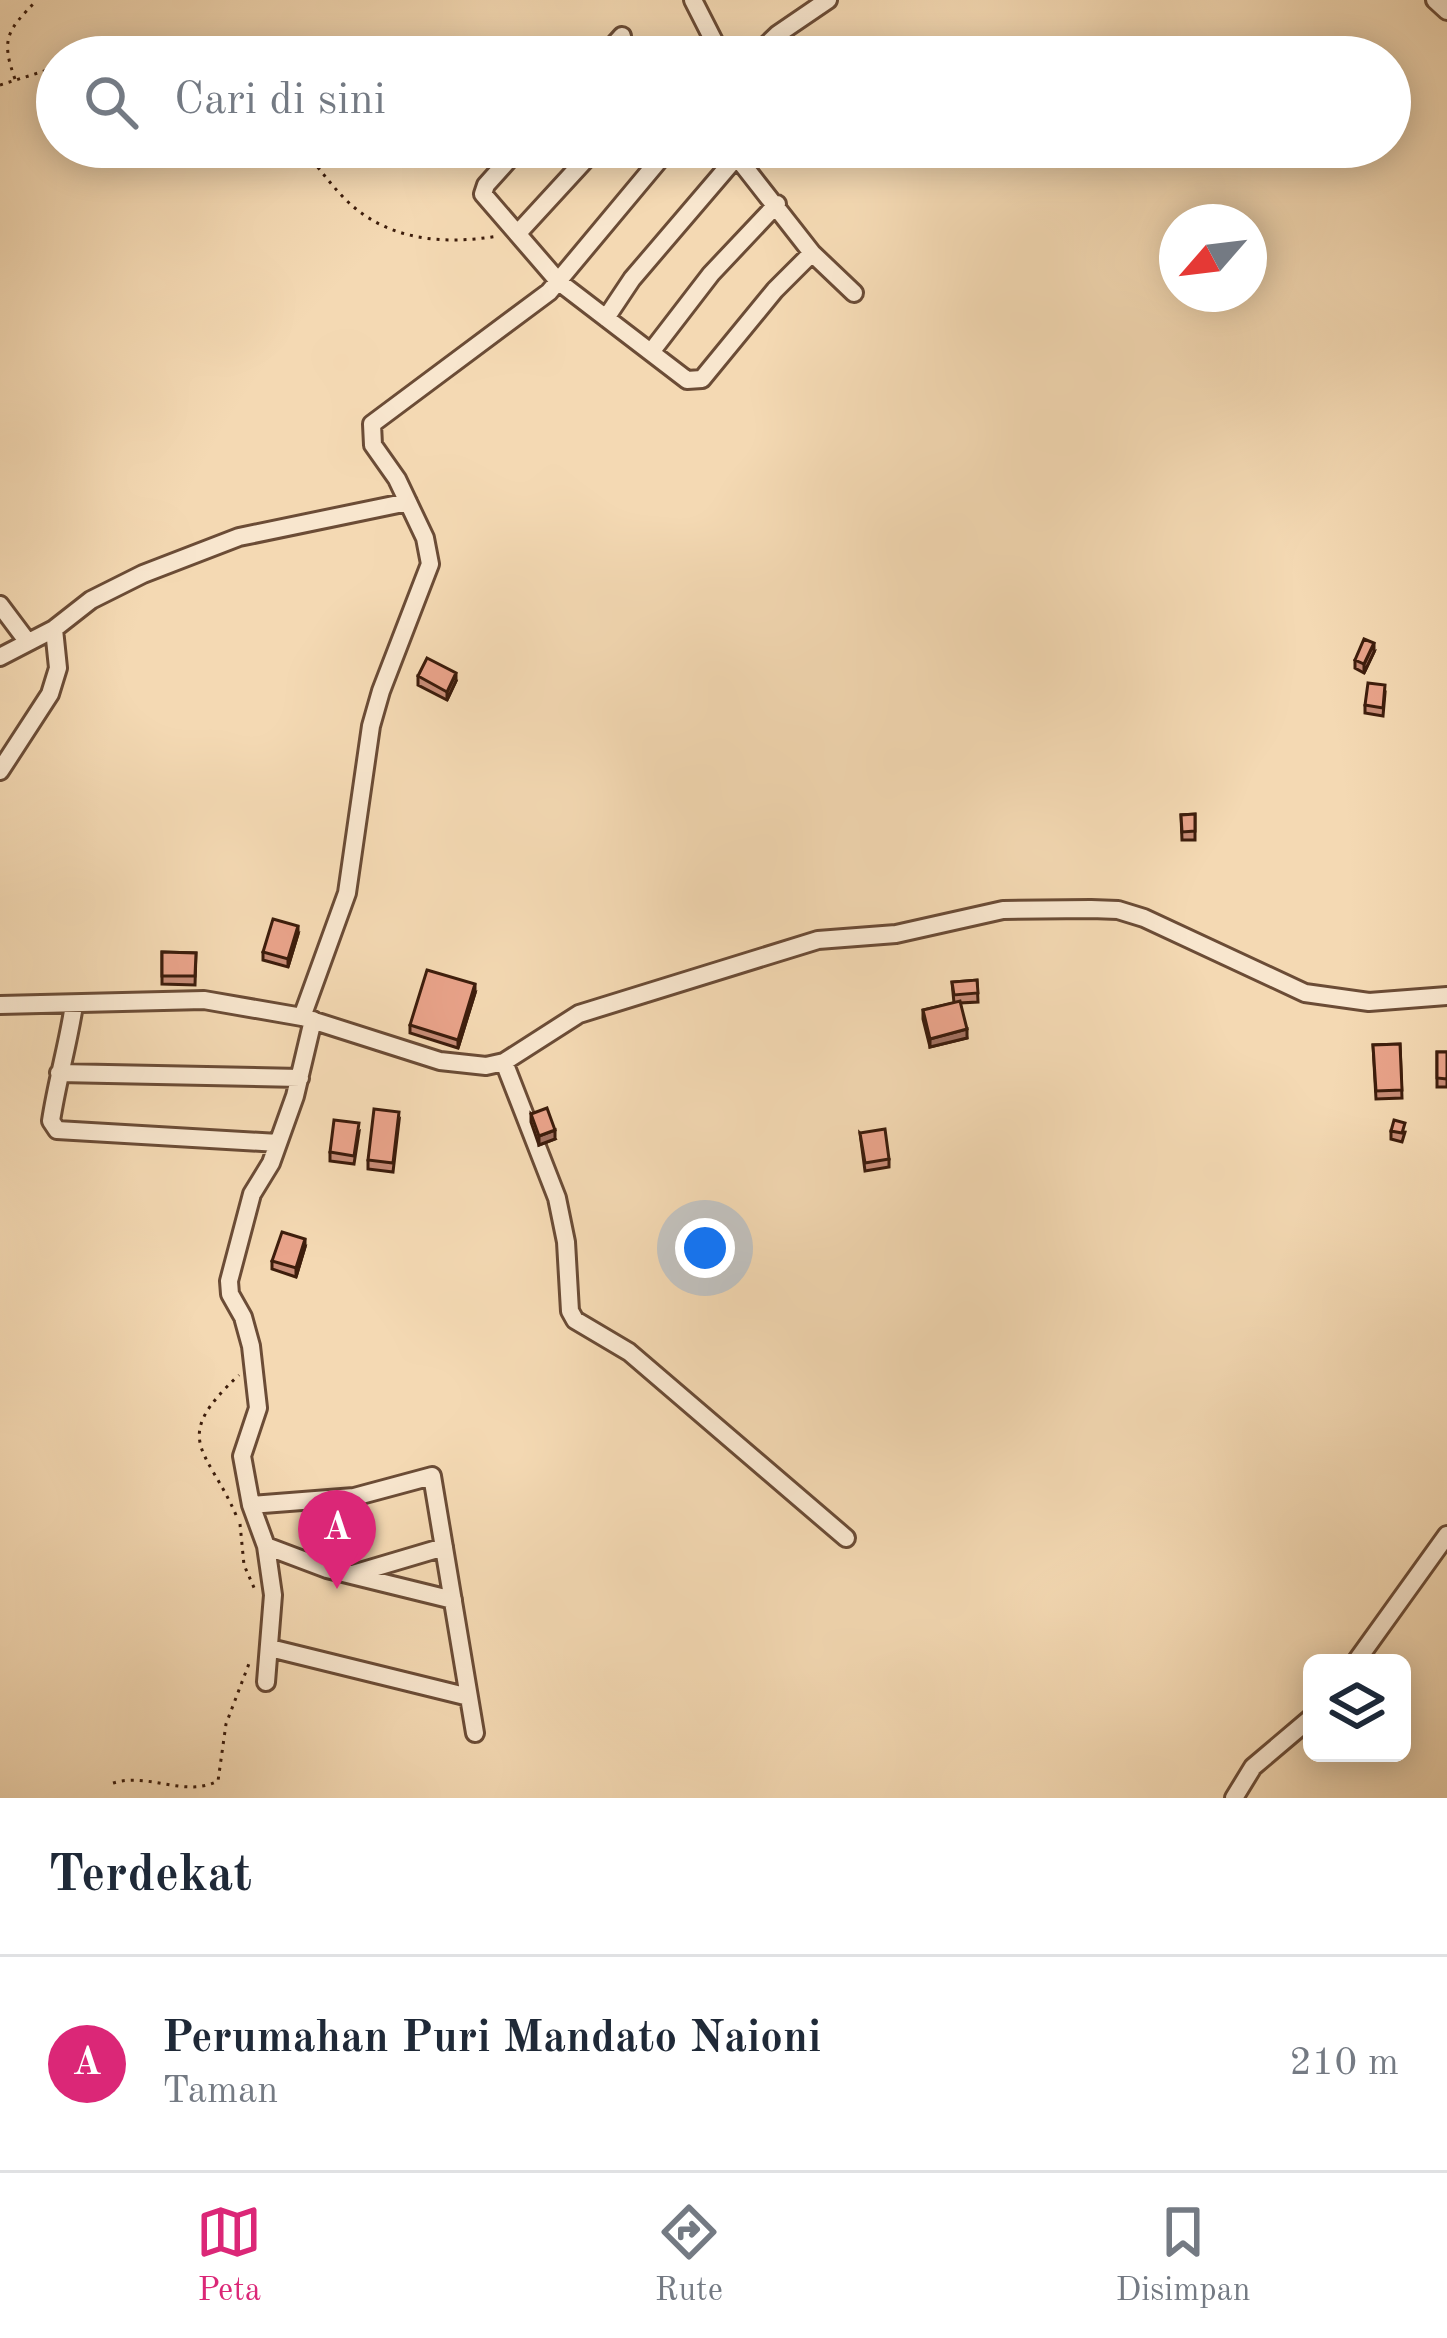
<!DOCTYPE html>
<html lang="id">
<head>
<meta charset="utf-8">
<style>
	body { margin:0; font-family:"Old Standard TT",serif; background:#f2f2f3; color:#1f2937 }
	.controls { position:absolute; right:36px; bottom:36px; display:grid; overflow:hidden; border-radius:18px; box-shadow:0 6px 30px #0003 }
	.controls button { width:108px; height:108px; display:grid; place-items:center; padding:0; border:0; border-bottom:3px solid #e0e1e3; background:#fff; color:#1f2937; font:60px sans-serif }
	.compass { position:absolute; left:1159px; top:204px; width:108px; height:108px; border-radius:50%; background:#fff; box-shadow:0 6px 30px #0003; rotate:242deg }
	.you { position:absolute; left:705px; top:1248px; width:42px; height:42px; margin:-30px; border:9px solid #fff; border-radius:50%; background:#1a73e8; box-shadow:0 0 0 18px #1a73e833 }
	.badge { display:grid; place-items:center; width:78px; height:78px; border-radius:50%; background:#db2777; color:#fff; font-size:39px; font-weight:700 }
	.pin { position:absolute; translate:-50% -99px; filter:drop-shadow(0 3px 6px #0008) }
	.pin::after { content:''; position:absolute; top:63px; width:42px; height:36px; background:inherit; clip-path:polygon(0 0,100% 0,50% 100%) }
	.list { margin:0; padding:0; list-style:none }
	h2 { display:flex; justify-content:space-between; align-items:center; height:156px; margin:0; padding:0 48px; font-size:51px }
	h2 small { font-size:39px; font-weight:400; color:#747a83 }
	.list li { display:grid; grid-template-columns:78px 1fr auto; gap:36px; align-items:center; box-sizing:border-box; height:216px; padding:0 48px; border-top:3px solid #e0e1e3 }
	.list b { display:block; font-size:45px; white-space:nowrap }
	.list p { margin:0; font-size:39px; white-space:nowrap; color:#747a83 }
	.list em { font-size:39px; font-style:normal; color:#747a83 }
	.icon { flex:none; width:66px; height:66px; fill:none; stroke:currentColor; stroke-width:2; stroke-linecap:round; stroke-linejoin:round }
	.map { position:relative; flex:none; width:1447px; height:1798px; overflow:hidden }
	.search { position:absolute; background:#fff; box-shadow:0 6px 30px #0003; left:36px; right:36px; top:36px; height:132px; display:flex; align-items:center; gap:30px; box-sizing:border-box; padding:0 42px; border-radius:66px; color:#747a83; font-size:45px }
	.sheet { height:372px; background:#fff }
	nav { display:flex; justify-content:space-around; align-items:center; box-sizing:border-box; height:168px; border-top:3px solid #e0e1e3; background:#fff; font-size:33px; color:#747a83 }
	nav a { display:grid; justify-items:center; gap:6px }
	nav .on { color:#db2777 }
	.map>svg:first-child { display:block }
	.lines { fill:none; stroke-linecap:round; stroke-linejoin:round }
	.minor-casing { stroke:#6b4c36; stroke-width:22 }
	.path { stroke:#3d1d0c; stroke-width:3; stroke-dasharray:3 6; stroke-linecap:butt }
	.minor { stroke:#f8e6ce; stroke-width:16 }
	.wall { fill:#c88c77; stroke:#3d1d0c; stroke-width:3 }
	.shaded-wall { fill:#a37261; stroke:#3d1d0c; stroke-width:3 }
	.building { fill:#e9a38a; stroke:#3d1d0c; stroke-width:3 }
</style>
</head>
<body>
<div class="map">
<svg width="1447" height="1798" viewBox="0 0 1447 1798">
	<rect width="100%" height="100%" fill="#f4d9b3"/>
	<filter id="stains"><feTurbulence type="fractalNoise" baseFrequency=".00167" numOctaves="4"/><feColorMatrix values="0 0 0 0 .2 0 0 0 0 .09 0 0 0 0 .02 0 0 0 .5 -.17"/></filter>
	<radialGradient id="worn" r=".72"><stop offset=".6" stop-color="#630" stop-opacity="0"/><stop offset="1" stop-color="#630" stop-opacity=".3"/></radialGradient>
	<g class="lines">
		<defs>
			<path id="minor" d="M693,0l29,57
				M1435,0l12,11
				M603,57l19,-21
				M754,57l24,-23 50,-34
				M520,147l-34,38 -3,9 76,88 128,98 15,-1 73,-89 37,-37
				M729,147l83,106 42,40
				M518,233l79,-86
				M606,318l26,-39 106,-124
				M651,352l60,-78 66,-70
				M0,605l27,36
				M0,657l54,-28
				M0,771l50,-77 8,-26 -4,-39 37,-29 52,-26 96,-37 169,-35
				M0,1005l204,-5 98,17 138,44 46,5 18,-4 75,-48 239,-74 78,-6 107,-24 88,-1 27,1 26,8 161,75 64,9 78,-6
				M74,1005c-6,40 -17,76 -23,116l6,9 221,13
				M302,1017l45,-124 24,-167 10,-35 49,-127 -5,-26 -28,-59 -24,-34 -1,-21 177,-132 121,-145
				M504,1062l53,136 9,44 4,69 5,9 54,32 217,186
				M59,1073l241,5
				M251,1505l103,-8 78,-21 43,257
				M266,1546l61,23 126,31
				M353,1574l91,-27
				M270,1648l199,49
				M1355,1663l92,-128
				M266,1682l7,-87 -7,-49 -15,-41 -9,-49 16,-48 -7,-62 -8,-29 -13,-23 -1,-13 23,-87 19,-31 24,-67 18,-76
				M1234,1798l19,-31 59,-50"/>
		</defs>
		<use href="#minor" class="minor-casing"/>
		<path class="path" d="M15,79c-15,-41 -7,-49 22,-79
			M0,85l57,-18
			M300,147c16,16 28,35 45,52 42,42 98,46 153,37
			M236,1515c-29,-67 -67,-75 3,-140
			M240,1524l4,41 11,25
			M113,1783c36,-11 71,15 105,-2l8,-57 24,-63"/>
		<use href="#minor" class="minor"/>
	</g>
	<path class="wall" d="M1374,652l-10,21 -9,-5v-8z
		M418,676l38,5 -9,19 -29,-15z
		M1385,693l-2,23 -18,-3v-8z
		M1195,814v26h-13l-1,-25z
		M298,934l-10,33 -25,-7v-8z
		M162,952l34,1 -1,32 -33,-1z
		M977,980l1,22 -18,1 7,35 -37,9 -7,-28v-9l31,-7 -2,-21z
		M475,993l-17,55 -48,-15v-8z
		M1400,1044l2,54 -26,1 -3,-54z
		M1437,1052h10v35h-10z
		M531,1114l24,25 -16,6 -8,-23z
		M399,1121l-6,51 -25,-3v-9z
		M1391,1131l14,1 -3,10 -11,-3z
		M359,1132l-5,32 -24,-3v-9z
		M860,1133l29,26v8l-24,4z
		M305,1247l-9,30 -24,-8v-8z"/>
	<path class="shaded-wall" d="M1374,643v9l-10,21v-9z
		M456,673v8l-9,19v-8z
		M298,926v8l-10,33v-8z
		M475,984v9l-17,55v-8z
		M967,1029v9l-37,9v-8z
		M555,1130v9l-16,6v-9z
		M305,1239v8l-9,30v-9z"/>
	<path class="building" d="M1364,639l10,4 -10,21 -9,-4z
		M427,658l29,15 -9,19 -29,-16z
		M1368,683l17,2 -2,23 -18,-3z
		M1195,814v17l-13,1 -1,-17z
		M273,919l25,7 -10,33 -25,-7z
		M162,952l34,1 -1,23h-33z
		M427,970l48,14 -17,56 -48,-15z
		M977,980l1,13 -24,2 -2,-13z
		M960,1001l7,28 -37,10 -7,-29z
		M1400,1044l2,46 -26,1 -3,-46z
		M1437,1052h10v27l-10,-1z
		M547,1108l8,22 -16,6 -8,-22z
		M374,1109l25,3 -6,51 -25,-3z
		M334,1120l25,3 -5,33 -24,-4z
		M1394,1120l11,3 -3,10 -11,-2z
		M885,1129l4,30 -24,4 -5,-30z
		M282,1232l23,7 -9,29 -24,-7z"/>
	<rect width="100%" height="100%" filter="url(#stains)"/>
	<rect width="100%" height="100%" fill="url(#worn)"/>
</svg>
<div class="controls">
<button><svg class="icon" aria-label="layers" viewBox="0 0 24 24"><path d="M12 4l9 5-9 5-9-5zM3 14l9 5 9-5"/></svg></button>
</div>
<svg class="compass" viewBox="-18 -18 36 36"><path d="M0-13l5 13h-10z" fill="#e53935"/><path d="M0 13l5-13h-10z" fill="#747a83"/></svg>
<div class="you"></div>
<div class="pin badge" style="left:337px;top:1589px">A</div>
<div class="search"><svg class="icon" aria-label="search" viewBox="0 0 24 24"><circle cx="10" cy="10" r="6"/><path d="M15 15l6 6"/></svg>Cari di sini</div>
</div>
<section class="sheet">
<h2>Terdekat<small></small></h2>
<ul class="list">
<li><span class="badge">A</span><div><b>Perumahan Puri Mandato Naioni</b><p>Taman</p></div><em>210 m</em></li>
</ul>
</section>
<nav>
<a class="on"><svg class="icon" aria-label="map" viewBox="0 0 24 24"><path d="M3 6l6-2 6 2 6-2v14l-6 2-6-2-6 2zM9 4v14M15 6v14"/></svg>Peta</a>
<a><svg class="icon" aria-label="directions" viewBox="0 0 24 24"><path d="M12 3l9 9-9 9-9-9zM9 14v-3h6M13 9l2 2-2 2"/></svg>Rute</a>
<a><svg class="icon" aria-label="saved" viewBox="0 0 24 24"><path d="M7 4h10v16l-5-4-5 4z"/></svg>Disimpan</a>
</nav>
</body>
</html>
